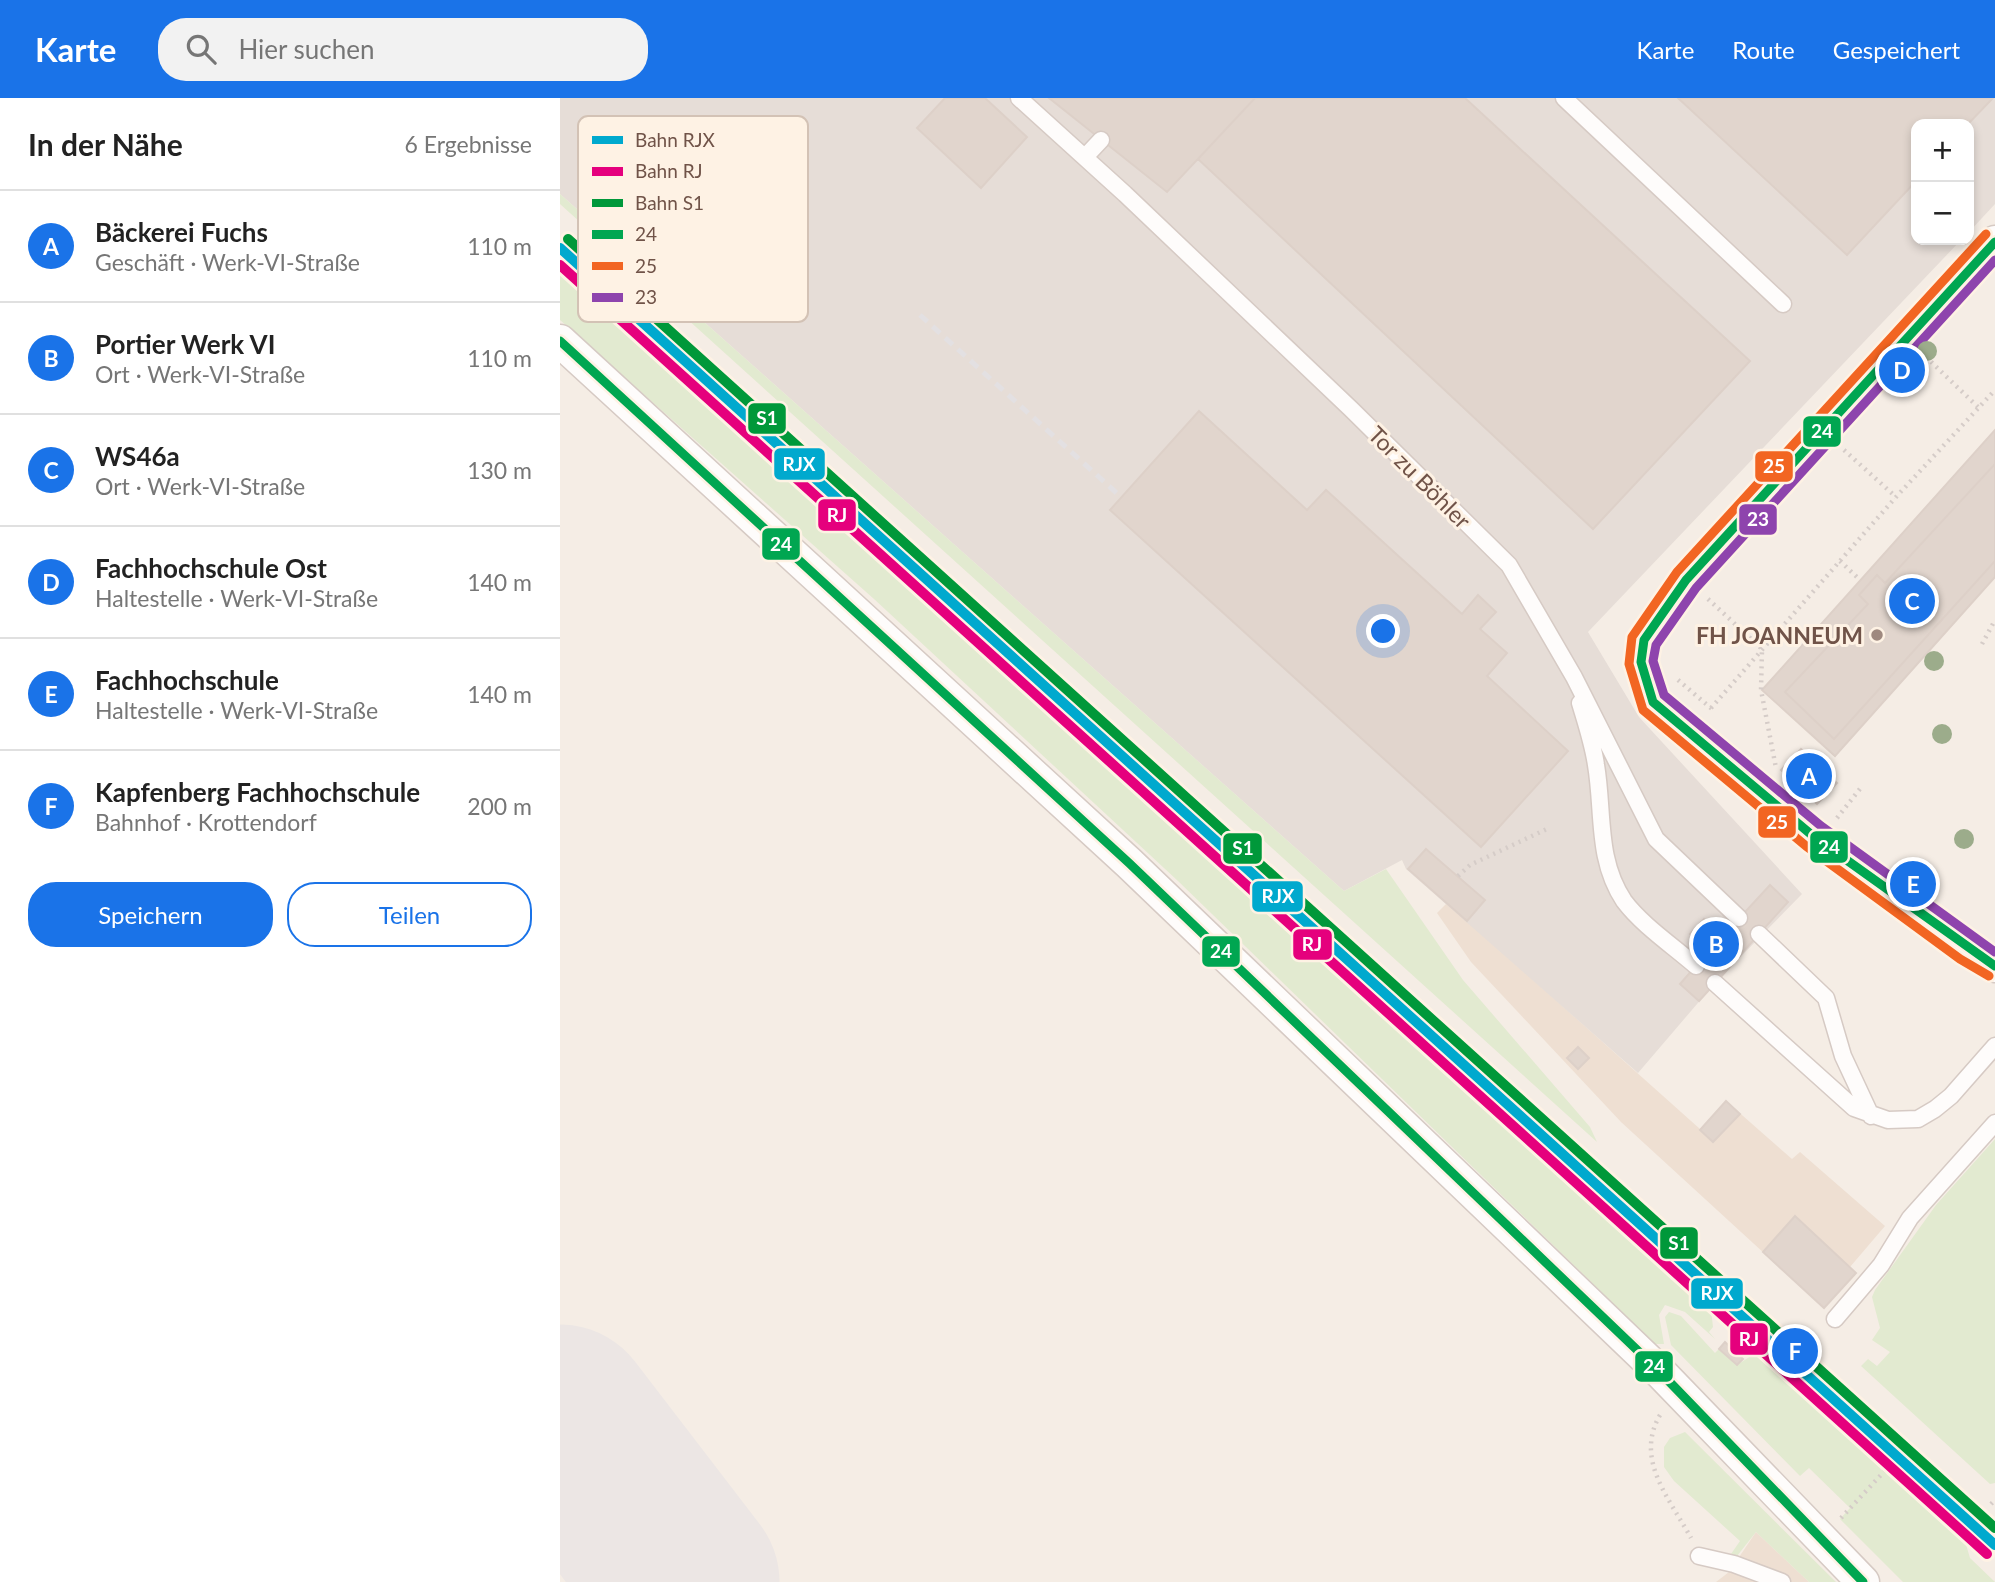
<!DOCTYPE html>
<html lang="de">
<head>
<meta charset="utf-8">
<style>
	body { margin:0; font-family:Lato,sans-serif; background:#f2f2f2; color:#222 }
	.controls { position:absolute; right:21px; top:21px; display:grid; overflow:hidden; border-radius:14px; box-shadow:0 4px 10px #0003 }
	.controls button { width:63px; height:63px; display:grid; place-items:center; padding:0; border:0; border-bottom:2px solid #e0e0e0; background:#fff; color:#222; font:35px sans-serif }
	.you { position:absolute; left:824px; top:534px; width:24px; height:24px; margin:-18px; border:5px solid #fff; border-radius:50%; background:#1a73e8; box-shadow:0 0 0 10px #1a73e833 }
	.badge { display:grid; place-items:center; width:46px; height:46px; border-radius:50%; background:#1a73e8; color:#fff; font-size:23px; font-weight:700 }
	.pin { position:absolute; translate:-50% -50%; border:4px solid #fff; box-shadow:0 2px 7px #0006 }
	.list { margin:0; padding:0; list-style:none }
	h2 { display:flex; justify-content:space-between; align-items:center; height:91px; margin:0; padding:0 28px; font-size:30px }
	h2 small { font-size:23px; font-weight:400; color:#767676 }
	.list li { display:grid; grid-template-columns:46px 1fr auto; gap:21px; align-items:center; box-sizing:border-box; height:112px; padding:0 28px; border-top:2px solid #e0e0e0 }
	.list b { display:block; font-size:26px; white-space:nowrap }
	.list p { margin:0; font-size:23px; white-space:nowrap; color:#767676 }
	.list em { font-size:23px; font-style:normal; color:#767676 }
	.actions { display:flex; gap:14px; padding:21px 28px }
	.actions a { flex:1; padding:16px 0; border:2px solid #1a73e8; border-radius:28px; text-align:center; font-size:24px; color:#1a73e8 }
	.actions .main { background:#1a73e8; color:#fff }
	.icon { flex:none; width:38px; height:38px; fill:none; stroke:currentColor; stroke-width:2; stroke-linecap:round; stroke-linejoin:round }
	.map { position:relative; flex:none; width:1435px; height:1484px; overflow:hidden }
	header { display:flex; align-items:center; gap:42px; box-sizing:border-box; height:98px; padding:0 35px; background:#1a73e8; color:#fff }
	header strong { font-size:33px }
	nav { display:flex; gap:38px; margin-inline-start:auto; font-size:24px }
	.search { width:490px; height:63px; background:#f2f2f2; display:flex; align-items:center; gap:18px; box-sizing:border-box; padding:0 24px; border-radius:28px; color:#767676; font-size:26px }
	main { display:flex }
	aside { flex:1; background:#fff }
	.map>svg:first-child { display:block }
	.residential { fill:#eedfd2 }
	.industrial { fill:#e6ddd7 }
	.green { fill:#e2ead0 }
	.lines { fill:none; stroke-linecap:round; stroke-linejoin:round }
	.runway { stroke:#ece6e4; stroke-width:189 }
	.building { fill:#e1d5cd; stroke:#ddd0c8; stroke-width:2 }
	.lane-casing { stroke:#d6cac4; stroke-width:19 }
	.street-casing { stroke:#d6cac4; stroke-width:35 }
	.path { stroke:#d5ccc8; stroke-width:4.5; stroke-dasharray:2 5; stroke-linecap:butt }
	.lane { stroke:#fefcfb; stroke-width:16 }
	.street { stroke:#fefcfb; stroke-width:32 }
	.rail { stroke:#e3e0e2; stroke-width:5; stroke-dasharray:10 7; stroke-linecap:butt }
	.bus-1-casing { stroke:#fef2e4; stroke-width:14 }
	.bus-2-casing { stroke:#fef2e4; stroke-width:14 }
	.bus-3-casing { stroke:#fef2e4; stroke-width:14 }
	.bus-1 { stroke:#00a651; stroke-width:9 }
	.bus-2 { stroke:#f26522; stroke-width:9 }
	.bus-3 { stroke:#8e44ad; stroke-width:9 }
	.rail-1-casing { stroke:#fef2e4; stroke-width:16 }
	.rail-2-casing { stroke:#fef2e4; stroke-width:16 }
	.rail-3-casing { stroke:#fef2e4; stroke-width:16 }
	.rail-1 { stroke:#00a9ce; stroke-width:10 }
	.rail-2 { stroke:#e5007d; stroke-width:10 }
	.rail-3 { stroke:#00983a; stroke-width:10 }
	.tree { fill:#9cac8b }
	.poi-dot { fill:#9f897f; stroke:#fef2e4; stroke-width:2.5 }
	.labels { text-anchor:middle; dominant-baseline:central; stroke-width:6; stroke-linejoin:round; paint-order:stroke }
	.street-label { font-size:23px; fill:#705348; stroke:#fef2e4 }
	.poi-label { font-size:23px; font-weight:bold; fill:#705348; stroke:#fef2e4; text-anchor:end }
	.key { fill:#fef2e4; stroke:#d3c2b5; stroke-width:2 }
	.key-label { font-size:19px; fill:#705348 }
	.line-badge { stroke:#fef2e4; stroke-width:2.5 }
	.badge-label { font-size:19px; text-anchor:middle; font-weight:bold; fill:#fff }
</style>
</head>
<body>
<header>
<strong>Karte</strong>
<div class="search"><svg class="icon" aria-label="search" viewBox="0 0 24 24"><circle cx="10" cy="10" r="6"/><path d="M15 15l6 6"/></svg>Hier suchen</div>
<nav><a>Karte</a><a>Route</a><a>Gespeichert</a></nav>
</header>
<main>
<aside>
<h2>In der Nähe<small>6 Ergebnisse</small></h2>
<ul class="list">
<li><span class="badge">A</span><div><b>Bäckerei Fuchs</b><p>Geschäft · Werk-VI-Straße</p></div><em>110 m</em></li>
<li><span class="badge">B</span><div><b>Portier Werk VI</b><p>Ort · Werk-VI-Straße</p></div><em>110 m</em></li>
<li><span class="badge">C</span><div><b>WS46a</b><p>Ort · Werk-VI-Straße</p></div><em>130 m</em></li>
<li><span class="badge">D</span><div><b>Fachhochschule Ost</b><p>Haltestelle · Werk-VI-Straße</p></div><em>140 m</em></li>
<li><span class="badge">E</span><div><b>Fachhochschule</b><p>Haltestelle · Werk-VI-Straße</p></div><em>140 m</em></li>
<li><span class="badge">F</span><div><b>Kapfenberg Fachhochschule</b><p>Bahnhof · Krottendorf</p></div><em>200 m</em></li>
</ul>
<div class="actions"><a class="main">Speichern</a><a>Teilen</a></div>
</aside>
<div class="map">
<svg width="1435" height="1484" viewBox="0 0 1435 1484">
	<rect width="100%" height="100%" fill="#f5ede5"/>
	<path class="residential" d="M887,805l253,226 26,-28 66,58 8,-7 85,74 -35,41 6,6 -32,35 -203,-186 -150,-160 -34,-49z
		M1196,1434l53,50h-93l13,-10z"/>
	<path class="industrial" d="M0,0h1435v106l-26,28v-108h-53v116h45l-373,392 51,85 163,177 -87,89 -77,90 -232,-204 -4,-9 -58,31 -784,-697z"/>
	<path class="green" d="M0,96l784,697 42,-22 77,111 127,147 7,15 -1037,-938z
		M0,164l472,431 280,250 -3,4 402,363 2,17 -4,5 6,7 -30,-27 -20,-7 -6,10 5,29h-9l-477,-463 -304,-282 -314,-279z
		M1435,1041v344l-5,1 -129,-118 7,-7 9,7 13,-14 -18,-12 8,-12 -8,-31 3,-7 61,-85z
		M1109,1214l12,4 34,37 4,-4 18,16 20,-13 208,189 5,17 25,24h-92l-63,-63 10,-11 -41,-40 -9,8 -129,-131 -6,-28z
		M1125,1334l151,150h-27l-53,-50 -19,24 -6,-2 9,-13 -66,-60 -10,-14v-20l6,-9z"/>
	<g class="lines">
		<path class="runway" d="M0,1321l125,163"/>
	</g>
	<path class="building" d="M385,0h40l42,39 -46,51 -64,-60z
		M489,0h206l-88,94z
		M695,0h210l285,263 -157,168 -395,-370z
		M1118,0h315l-25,26h-52v57l-69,74z
		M639,313l108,99 19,-20 136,124 16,-19 18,17 -16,17 27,24 -20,23 81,75 -87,96 -371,-337z
		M1435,332v147l-160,179 -73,-66z
		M1435,366v97l-161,178 -49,-47 83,-88 -9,-9 18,-20 8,8z
		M1241,651l36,34 -20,21 -36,-34z
		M866,751l59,51 -18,21 -59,-52z
		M1210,787l18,17 -46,51 -19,-17z
		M1144,821l38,34 -14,16 -38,-35z
		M1149,853l19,18 -29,32 -19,-17z
		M1018,949l11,11 -11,11 -11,-11z
		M1166,1003l14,13 -27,28 -13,-12z
		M1235,1118l61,57 -32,35 -61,-56z
		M1165,1244l18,17 -6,6 -18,-16z"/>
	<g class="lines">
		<defs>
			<path id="lane" d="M459,0l106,96 226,215 158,156 65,112 82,162 83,79
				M1004,0l219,206
				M525,59l16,-17
				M1020,605c6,20 13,41 16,62 8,47 0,94 28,136 18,24 49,45 72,65
				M1199,836l67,64 17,58 28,60
				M1155,885l139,125 34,12 30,-1 17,-10 16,-13 44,-50
				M1275,1221l46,-54 29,-47 85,-95
				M1139,1458l35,8 48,18"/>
			<path id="street" d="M1435,144l-309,338 -42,60 -3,22 12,40 160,134 154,113 28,17
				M0,243l569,522 530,508 204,211"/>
		</defs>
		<use href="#lane" class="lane-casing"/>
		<use href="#street" class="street-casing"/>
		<path class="path" d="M1366,259l53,51
			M1284,352l52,47
			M1280,463l20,19
			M1148,501l54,50 -1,41 15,78
			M1422,546l13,-24
			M1118,582l34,29
			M1151,610l185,-211 99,-107
			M1277,720l26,-33
			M898,778l12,-11 79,-37
			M1100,1317c-26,45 10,84 31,123
			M1431,1406l4,-4
			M1281,1420l52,-56"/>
		<use href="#lane" class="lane"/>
		<use href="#street" class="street"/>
		<path class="rail" d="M360,217l201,182"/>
		<defs>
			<path id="bus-1" d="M1435,144l-309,338 -42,60 -3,22 12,40 160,134 182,130
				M0,243l569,522 530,508 204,211"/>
			<path id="bus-2" d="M1426,136l-309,338 -45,65 -3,27 14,46 163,136 154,113 29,17"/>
			<path id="bus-3" d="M1435,162l-299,328 -40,57 -3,16 11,34 157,131 174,126"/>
		</defs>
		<use href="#bus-1" class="bus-1-casing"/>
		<use href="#bus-2" class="bus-2-casing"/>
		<use href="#bus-3" class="bus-3-casing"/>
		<use href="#bus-1" class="bus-1"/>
		<use href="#bus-2" class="bus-2"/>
		<use href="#bus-3" class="bus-3"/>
		<defs>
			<path id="rail-1" d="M0,150l1435,1297"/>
			<path id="rail-2" d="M0,167l1427,1289"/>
			<path id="rail-3" d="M8,141l1427,1289"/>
		</defs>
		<use href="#rail-1" class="rail-1-casing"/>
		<use href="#rail-2" class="rail-2-casing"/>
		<use href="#rail-3" class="rail-3-casing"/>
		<use href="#rail-1" class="rail-1"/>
		<use href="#rail-2" class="rail-2"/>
		<use href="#rail-3" class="rail-3"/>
	</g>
	<g class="tree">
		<circle cx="1367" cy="253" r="10"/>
		<circle cx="1374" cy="563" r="10"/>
		<circle cx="1382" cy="636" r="10"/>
		<circle cx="1404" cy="741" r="10"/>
	</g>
	<circle class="poi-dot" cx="1317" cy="537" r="7"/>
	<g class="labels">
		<g class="street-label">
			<text transform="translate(860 379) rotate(45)">Tor zu Böhler</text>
		</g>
		<g class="poi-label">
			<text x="1303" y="537">FH JOANNEUM</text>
		</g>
	</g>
	<rect x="18" y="18" width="230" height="206" rx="10" class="key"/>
	<rect x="32" y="38" width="31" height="8" fill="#00a9ce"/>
	<rect x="32" y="69" width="31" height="9" fill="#e5007d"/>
	<rect x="32" y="101" width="31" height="8" fill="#00983a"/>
	<rect x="32" y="132" width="31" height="9" fill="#00a651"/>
	<rect x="32" y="164" width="31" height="8" fill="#f26522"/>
	<rect x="32" y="195" width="31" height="9" fill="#8e44ad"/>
	<g class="key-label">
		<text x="75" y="49">Bahn RJX</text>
		<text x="75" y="80">Bahn RJ</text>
		<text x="75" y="112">Bahn S1</text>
		<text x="75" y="143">24</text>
		<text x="75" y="175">25</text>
		<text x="75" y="206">23</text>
	</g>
	<g class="line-badge">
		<rect x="187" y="304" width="40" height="33" rx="7" fill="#00983a"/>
		<rect x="1242" y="317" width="40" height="33" rx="7" fill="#00a651"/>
		<rect x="213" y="349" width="53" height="34" rx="7" fill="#00a9ce"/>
		<rect x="1194" y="352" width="40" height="33" rx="7" fill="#f26522"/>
		<rect x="257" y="400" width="40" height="34" rx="7" fill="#e5007d"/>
		<rect x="1178" y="405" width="40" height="33" rx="7" fill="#8e44ad"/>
		<rect x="201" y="429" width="40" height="34" rx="7" fill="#00a651"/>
		<rect x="1197" y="707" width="40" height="34" rx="7" fill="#f26522"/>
		<rect x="1249" y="732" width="40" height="34" rx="7" fill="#00a651"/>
		<rect x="662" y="734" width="41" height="33" rx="7" fill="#00983a"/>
		<rect x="691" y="782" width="53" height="33" rx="7" fill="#00a9ce"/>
		<rect x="732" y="830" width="41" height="33" rx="7" fill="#e5007d"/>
		<rect x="641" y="837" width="40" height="33" rx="7" fill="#00a651"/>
		<rect x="1099" y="1128" width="40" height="34" rx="7" fill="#00983a"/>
		<rect x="1130" y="1179" width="54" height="33" rx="7" fill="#00a9ce"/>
		<rect x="1169" y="1224" width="40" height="34" rx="7" fill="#e5007d"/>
		<rect x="1074" y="1252" width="40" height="33" rx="7" fill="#00a651"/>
	</g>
	<g class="badge-label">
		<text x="207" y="327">S1</text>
		<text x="1262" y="340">24</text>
		<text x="239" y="373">RJX</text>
		<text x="1214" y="375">25</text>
		<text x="277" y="424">RJ</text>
		<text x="1198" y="428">23</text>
		<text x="221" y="453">24</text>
		<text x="1217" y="731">25</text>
		<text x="1269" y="756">24</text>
		<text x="683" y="757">S1</text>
		<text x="718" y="805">RJX</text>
		<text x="752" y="853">RJ</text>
		<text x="661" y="860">24</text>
		<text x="1119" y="1152">S1</text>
		<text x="1157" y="1202">RJX</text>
		<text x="1189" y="1248">RJ</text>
		<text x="1094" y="1275">24</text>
	</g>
</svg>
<div class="controls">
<button>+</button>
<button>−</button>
</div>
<div class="you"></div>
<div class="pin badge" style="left:1249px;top:678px">A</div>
<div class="pin badge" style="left:1156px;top:846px">B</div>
<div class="pin badge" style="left:1352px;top:503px">C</div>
<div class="pin badge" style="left:1342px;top:272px">D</div>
<div class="pin badge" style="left:1353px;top:786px">E</div>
<div class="pin badge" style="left:1235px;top:1253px">F</div>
</div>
</main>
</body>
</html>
